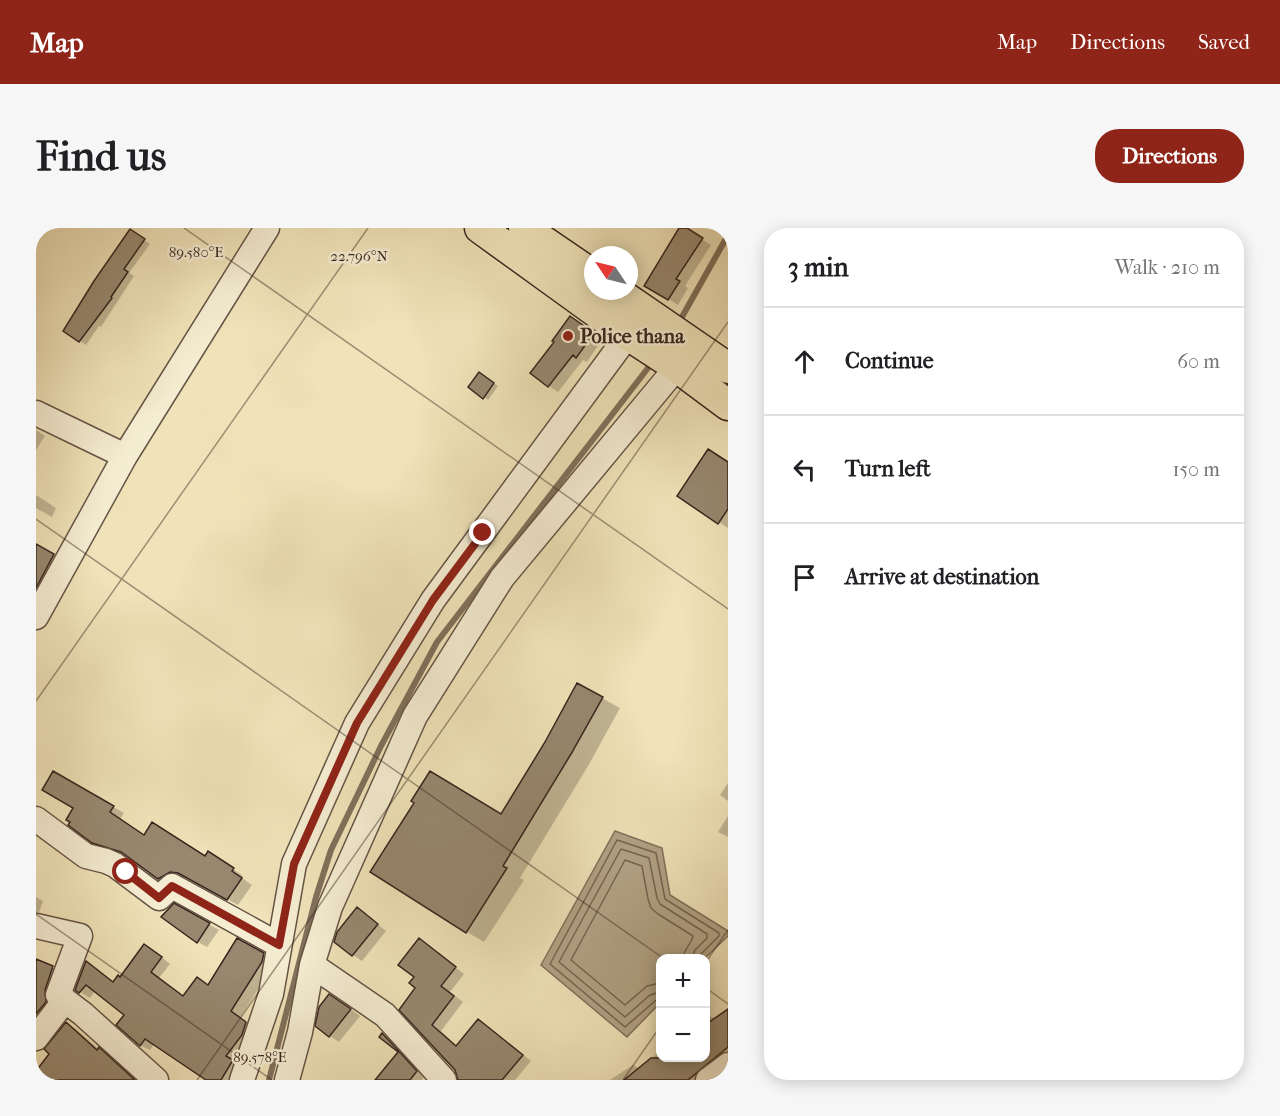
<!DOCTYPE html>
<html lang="en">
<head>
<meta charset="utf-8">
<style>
	body { margin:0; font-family:"IM FELL French Canon",serif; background:#f6f6f6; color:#202124 }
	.controls { position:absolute; right:18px; bottom:18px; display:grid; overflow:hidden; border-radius:12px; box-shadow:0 3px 15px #0003 }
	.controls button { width:54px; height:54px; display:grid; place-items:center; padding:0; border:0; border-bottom:2px solid #e0e0e0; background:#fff; color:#202124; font:30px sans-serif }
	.compass { position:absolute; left:548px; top:18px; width:54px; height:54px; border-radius:50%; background:#fff; box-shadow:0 3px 15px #0003; rotate:305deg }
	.stop { position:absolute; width:18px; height:18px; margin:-14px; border:4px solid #8f2418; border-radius:50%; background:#fff }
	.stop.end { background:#8f2418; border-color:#fff; box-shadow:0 2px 6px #0008 }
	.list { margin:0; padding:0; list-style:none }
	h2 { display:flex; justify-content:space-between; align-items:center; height:78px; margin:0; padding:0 24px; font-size:26px }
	h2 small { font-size:20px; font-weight:400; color:#757577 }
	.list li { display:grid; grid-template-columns:39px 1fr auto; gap:18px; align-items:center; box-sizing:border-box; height:108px; padding:0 24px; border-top:2px solid #e0e0e0 }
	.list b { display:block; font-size:22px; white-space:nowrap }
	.list em { font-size:20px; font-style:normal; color:#757577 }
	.icon { flex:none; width:33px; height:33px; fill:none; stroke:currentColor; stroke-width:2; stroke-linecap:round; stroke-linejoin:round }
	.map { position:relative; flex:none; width:692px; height:852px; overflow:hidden; border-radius:24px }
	header { display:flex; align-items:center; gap:36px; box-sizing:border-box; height:84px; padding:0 30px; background:#8f2418; color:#fff }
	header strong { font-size:28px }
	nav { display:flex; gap:33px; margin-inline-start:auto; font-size:21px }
	.intro { display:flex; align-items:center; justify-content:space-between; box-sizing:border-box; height:144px; padding:0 36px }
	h1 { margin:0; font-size:42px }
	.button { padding:15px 27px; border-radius:24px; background:#8f2418; color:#fff; font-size:21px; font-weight:700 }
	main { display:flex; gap:36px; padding:0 36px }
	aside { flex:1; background:#fff; border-radius:24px; box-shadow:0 3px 15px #0003 }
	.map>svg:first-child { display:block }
	.water { fill:#b1a284; stroke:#80705b; stroke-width:1.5 }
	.shadow { fill:#0003 }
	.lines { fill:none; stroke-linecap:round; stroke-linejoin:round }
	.shore { stroke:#746451; stroke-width:1.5 }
	.stream { stroke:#80705b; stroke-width:6 }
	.building { fill:#97886f; stroke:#37251e; stroke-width:1.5 }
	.minor-casing { stroke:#655445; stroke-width:27 }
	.major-casing { stroke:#37251e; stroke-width:33 }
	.minor { stroke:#f5edd2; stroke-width:24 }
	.major { stroke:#f0e3b9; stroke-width:30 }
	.route { stroke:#8f2418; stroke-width:8 }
	.ticks { fill:none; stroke:#37251e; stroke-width:1.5; stroke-opacity:0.45 }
	.poi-dot { fill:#8f2418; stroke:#f5edd2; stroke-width:2 }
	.labels { text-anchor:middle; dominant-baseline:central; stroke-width:5; stroke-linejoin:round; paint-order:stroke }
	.poi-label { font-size:20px; font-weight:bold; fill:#37251e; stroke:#f5edd2; text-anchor:start }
	.ticks-label { font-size:15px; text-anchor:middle; fill:#37251e; stroke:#f5edd2; stroke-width:5; stroke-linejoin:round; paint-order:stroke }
</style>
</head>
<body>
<header>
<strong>Map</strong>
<nav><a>Map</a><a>Directions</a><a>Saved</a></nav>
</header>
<div class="intro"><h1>Find us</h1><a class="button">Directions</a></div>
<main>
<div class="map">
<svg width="692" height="852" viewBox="0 0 692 852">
	<rect width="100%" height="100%" fill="#f0e3b9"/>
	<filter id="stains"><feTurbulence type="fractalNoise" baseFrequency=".00333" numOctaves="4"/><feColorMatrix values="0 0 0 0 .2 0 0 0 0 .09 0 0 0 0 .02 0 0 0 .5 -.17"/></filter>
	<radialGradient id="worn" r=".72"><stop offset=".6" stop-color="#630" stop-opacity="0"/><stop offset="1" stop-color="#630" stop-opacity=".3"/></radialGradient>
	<path class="water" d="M579,603l47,17 8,47 58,36v5l-23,22h-45v45l-33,34 -86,-72z"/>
	<path class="shadow" d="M645,0h3l27,17 -26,41 3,2 -10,17 -32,-20z
		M100,6l14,10 -21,29 5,3 -33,51 -2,-1 -13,19 -21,-15z
		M544,95l22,16 -15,23 -4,-2 -25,32 -9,-6z
		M448,148l14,10 -10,14 -4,-3z
		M0,202l9,6 -9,14z
		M673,223l19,11v66l-49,-32z
		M0,267l20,13 -4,9 -16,-9z
		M0,317l26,15 -26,47z
		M566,470l18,10 -32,58 -68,112 4,2 -40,62 -17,-10 35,-116z
		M18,545l70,40 -4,6 25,17 61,21 13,2 24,17 -1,2 10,7 -14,20 -48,-26 -9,-2 -11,8 -39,-28 -26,-9 -12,-6 -17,-34z
		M692,555v18l-8,-6z
		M692,588v21l-10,-5z
		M0,669l7,4 -7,20z
		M138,677l45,25 -12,17 -9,-5z
		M330,687l20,16 -24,30 -9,-6z
		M202,712l35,20 -1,7 -32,51 15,11 -3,11 -18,23 8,4 -8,13h-25l-55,-36 -4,6 -10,-5 -14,-30 -31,-24 -5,7 -13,-8 10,-27 27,19 40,-31 16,13 -11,14 25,19 25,-11z
		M384,712l44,34 -14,18 13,10 -22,29 16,15 21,-25 10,6 43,34 -16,19h-56l-3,-10 -55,-61 16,-21 -1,-11z
		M0,731l26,14 -16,45 -9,-5 -1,2z
		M303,773l21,15 -21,26 -9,-6z
		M692,782v50l-25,20h-93l23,-15 7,4 20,-18v7h46v-44l10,5z
		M31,796l9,5 23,21 9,5 28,25h-100v-7l15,-19z
		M346,807l8,5 34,37 -2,3h-45l23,-28 -19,-15z"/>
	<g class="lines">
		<path class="shore" d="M624,755l-13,3 -22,19 -54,-45 54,-100 17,6 6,33 3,9 7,6 35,22c-1,7 -9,13 -10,22
			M624,764l-10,3 -25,22 -66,-55 62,-113 28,9 8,40 3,6 47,30v4l-12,12 -3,8
			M624,771l-5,2 -30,26 -75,-63 67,-124 39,13 9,46 54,34v3l-18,18 -1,4"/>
		<path class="stream" d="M642,96l50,-89
			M233,852l47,-183 15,-47 50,-104 56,-104 211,-274"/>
	</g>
	<path class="building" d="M643,0h8l16,10 -27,41 4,2 -12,19 -24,-14z
		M94,1l15,10 -21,30 4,3 -17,25 1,1 -33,44 -16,-11 31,-50z
		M534,88l24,17 -18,25 -3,-3 -25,32 -18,-14 24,-31 -2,-1z
		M443,144l15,11 -11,16 -15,-12z
		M672,221l20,13v47l-10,15 -41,-28z
		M0,316l18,10 -18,34z
		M541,455l26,14 -32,57 -68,112 4,2 -41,65 -96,-61 44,-69 -3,-2 19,-30 71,43 44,-72z
		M17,543l61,35 -4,6 34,23 8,-13 53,34 3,-5 26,17 -2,3 10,7 -15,22 -49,-27 -8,-1 -12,7 -37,-27 -29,-9 -24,-18 2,-3 -4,-2 7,-12 -31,-18z
		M138,675l36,20 -13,20 -36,-26z
		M321,679l21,17 -26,32 -18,-14 3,-10z
		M201,710l27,15 -2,9 -31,49 15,11 -4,13 -16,21 7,4 -12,20h-15l-61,-41 -5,7 -24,-21 8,-10 -38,-30 -7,8 -4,-3 11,-29 27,21 5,-7 2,2 24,-33 18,13 -11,15 32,24 14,-19 11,8z
		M383,710l37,29 -15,19 13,10 -22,29 24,21 22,-27 45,36 -21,25h-44l-3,-10 -56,-60 16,-22 -6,-5 5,-6 -16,-12z
		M0,731l17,7 -8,24 1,12 -10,12z
		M293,766l22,15 -22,28 -14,-11 4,-19z
		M692,781v38l-40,33h-64l27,-22h54v-33z
		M30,794l31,28 2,-3 36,33h-99v-9l13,-17 -5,-5z
		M346,805l35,38 -7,9h-35l23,-28 -19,-15z"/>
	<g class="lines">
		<defs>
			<path id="minor" d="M0,185l89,43
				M0,389l89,-161 142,-228
				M0,591l50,37 20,5 9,4 44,33 13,-12 107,59
				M0,698l44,10 -22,59 25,19 73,66
				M276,737l73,50 59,65
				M0,810l29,-38
				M206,852l29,-86 23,-130 63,-141 76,-123 195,-265
				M251,852l13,-48 12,-67 18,-58 85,-191 87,-138 175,-211
				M672,852l20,-15"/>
			<path id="major" d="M444,0l148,107 49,32 51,38
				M488,0l69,47
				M580,63l112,77"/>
		</defs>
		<use href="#minor" class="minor-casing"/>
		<use href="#major" class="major-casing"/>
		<use href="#minor" class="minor"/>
		<use href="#major" class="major"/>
	</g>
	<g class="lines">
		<path class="route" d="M90,644l33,26 13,-12 107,59 15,-81 63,-141 76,-123 50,-67"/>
	</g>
	<path class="ticks" d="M148,0l544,381M0,291l627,439M0,473l332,-473M0,686l236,166M670,734l22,-32M670,760l22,16M161,852l531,-758M587,852l37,-53"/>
	<circle class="poi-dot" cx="532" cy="108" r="6"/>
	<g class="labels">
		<g class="poi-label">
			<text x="544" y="108">Police thana</text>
		</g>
	</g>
	<g class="ticks-label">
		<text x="160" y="29">89.580°E</text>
		<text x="323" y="33">22.796°N</text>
		<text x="224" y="834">89.578°E</text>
	</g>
	<rect width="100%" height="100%" filter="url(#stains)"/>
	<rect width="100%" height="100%" fill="url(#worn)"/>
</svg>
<div class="controls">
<button>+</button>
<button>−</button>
</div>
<svg class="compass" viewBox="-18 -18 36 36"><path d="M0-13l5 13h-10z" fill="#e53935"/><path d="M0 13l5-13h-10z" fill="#757577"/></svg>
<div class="stop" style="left:90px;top:644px"></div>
<div class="stop end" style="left:447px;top:305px"></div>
</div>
<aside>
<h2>3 min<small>Walk · 210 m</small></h2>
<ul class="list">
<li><svg class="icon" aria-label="ahead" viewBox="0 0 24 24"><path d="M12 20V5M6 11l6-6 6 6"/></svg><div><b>Continue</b></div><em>60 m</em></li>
<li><svg class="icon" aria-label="left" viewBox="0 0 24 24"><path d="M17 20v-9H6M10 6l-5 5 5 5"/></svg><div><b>Turn left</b></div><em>150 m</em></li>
<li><svg class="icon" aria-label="arrive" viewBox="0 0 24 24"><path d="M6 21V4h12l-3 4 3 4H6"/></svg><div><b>Arrive at destination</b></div></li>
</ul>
</aside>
</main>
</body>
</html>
